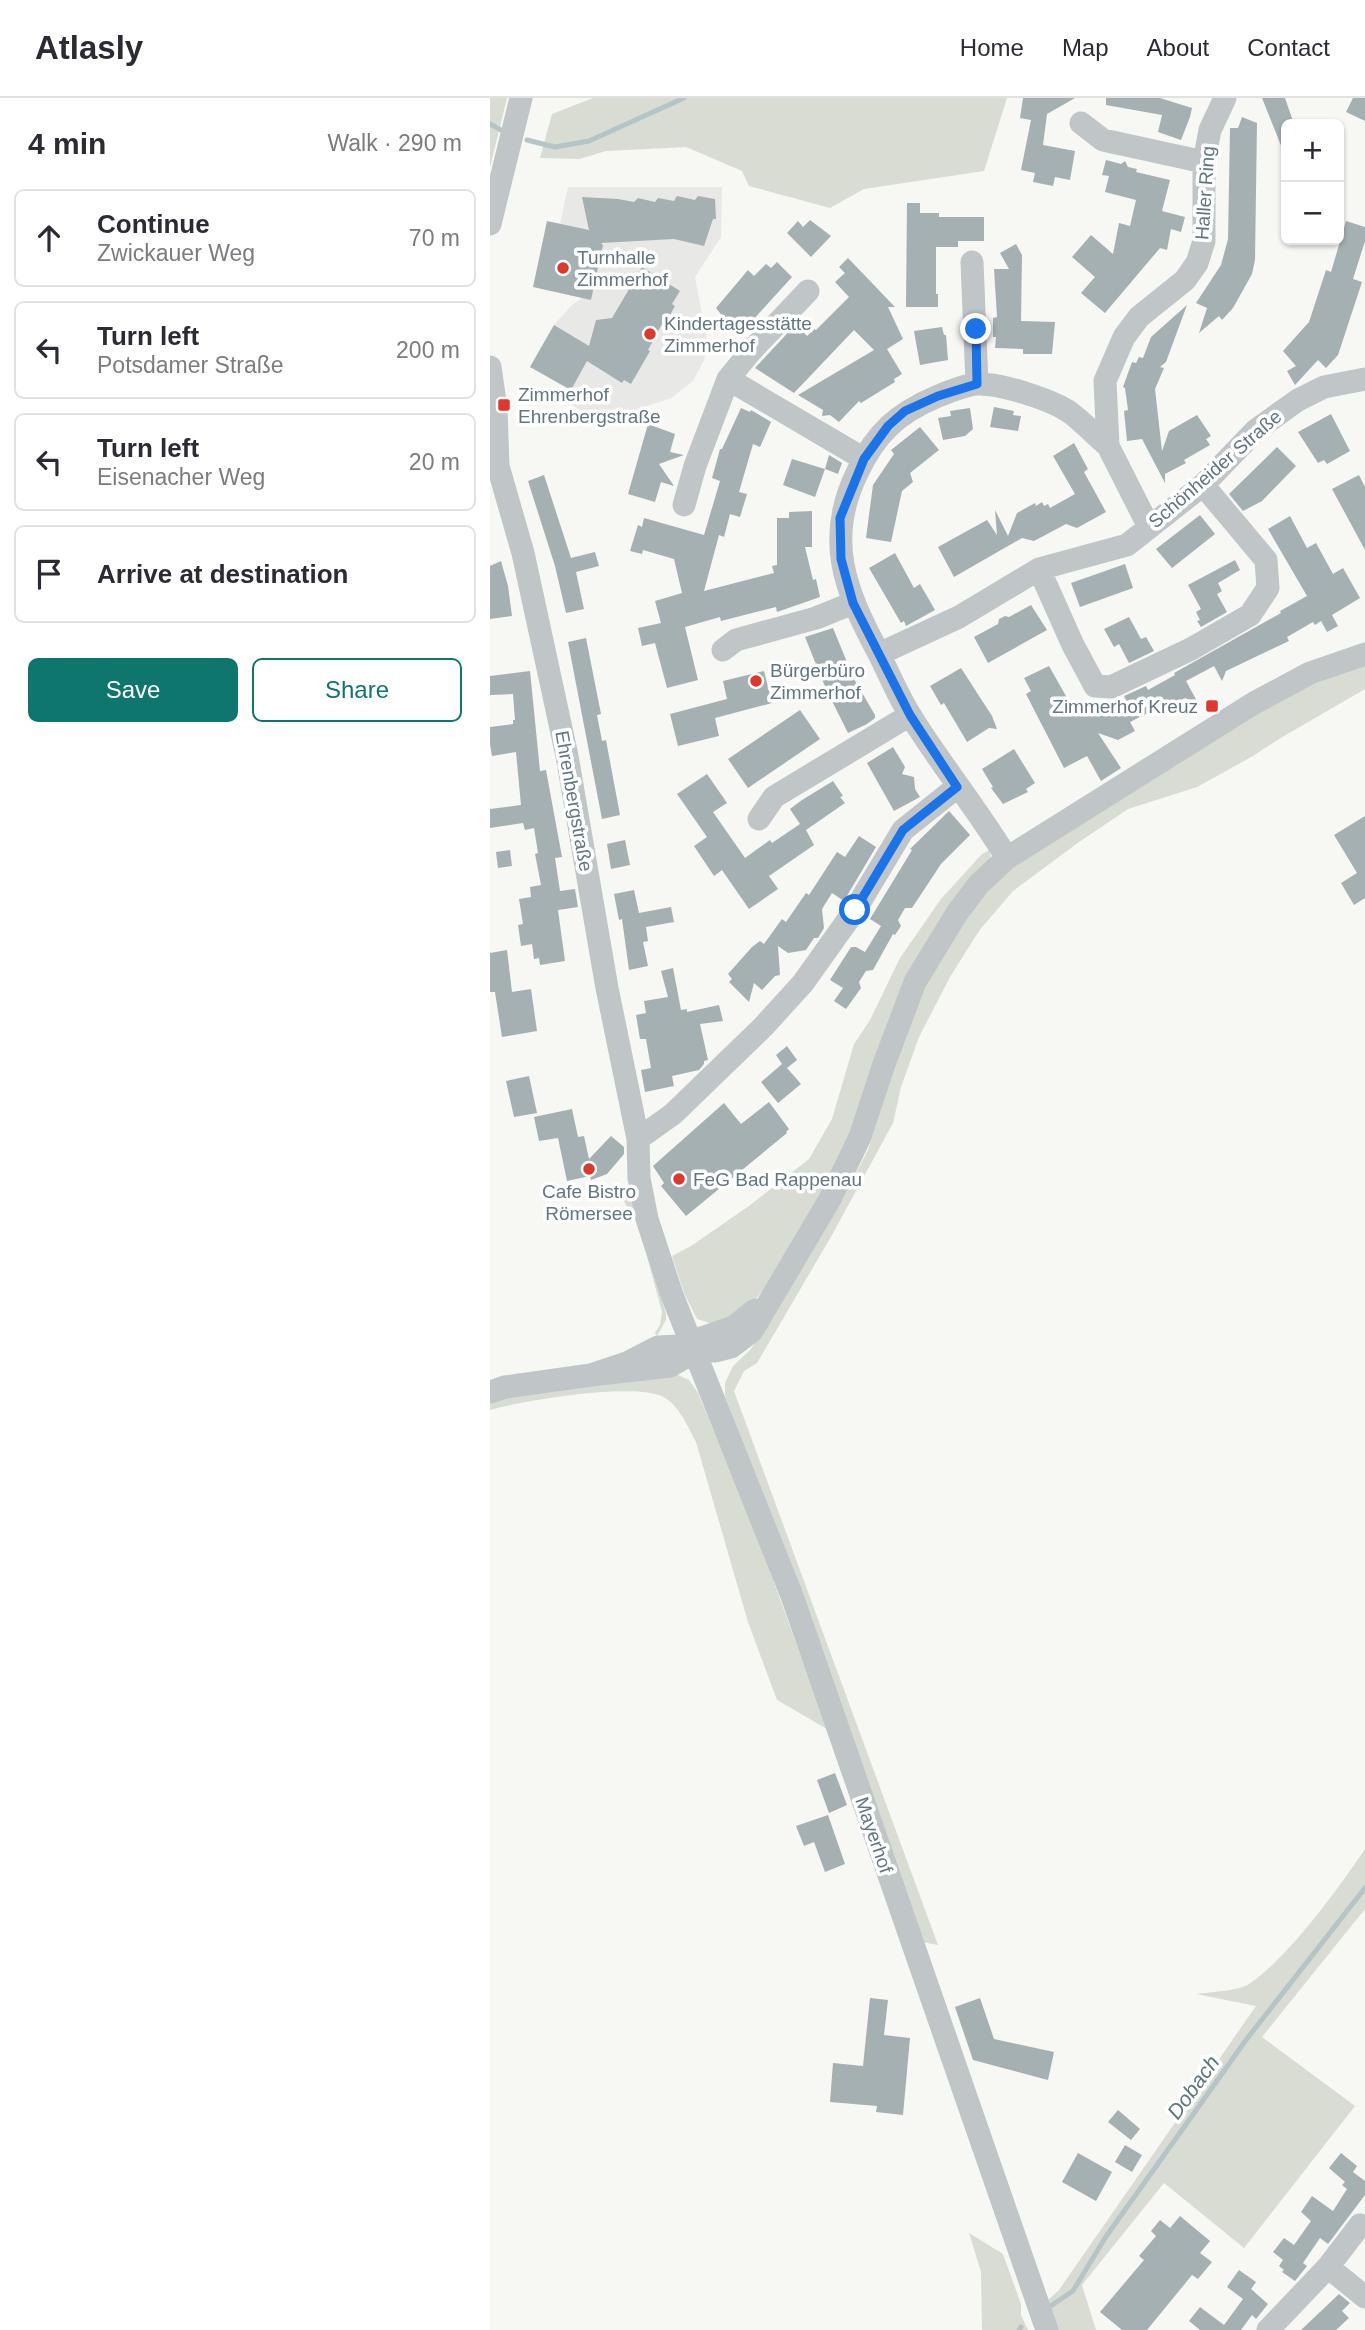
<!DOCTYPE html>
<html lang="en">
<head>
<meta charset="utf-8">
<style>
	body { margin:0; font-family:Arial,sans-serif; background:#f2f2f3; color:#2b2b33 }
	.controls { position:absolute; right:21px; top:21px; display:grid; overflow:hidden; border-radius:10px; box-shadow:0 2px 5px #0004 }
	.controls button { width:63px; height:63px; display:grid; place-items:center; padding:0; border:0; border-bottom:2px solid #e1e1e2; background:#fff; color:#2b2b33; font:35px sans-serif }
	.stop { position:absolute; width:21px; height:21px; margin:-16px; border:5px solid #1a73e8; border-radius:50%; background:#fff }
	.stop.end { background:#1a73e8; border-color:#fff; box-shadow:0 2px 7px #0008 }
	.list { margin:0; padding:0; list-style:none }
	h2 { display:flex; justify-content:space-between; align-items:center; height:91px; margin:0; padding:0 28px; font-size:30px }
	h2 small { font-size:23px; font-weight:400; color:#7c7c81 }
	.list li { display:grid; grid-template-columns:46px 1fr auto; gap:21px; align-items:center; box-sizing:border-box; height:98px; margin:0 14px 14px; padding:0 14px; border:2px solid #e1e1e2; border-radius:10px }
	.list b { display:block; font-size:26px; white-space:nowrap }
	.list p { margin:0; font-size:23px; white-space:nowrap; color:#7c7c81 }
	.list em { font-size:23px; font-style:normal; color:#7c7c81 }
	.actions { display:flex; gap:14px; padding:21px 28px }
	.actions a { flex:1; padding:16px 0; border:2px solid #0f766e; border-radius:10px; text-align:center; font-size:24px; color:#0f766e }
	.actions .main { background:#0f766e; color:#fff }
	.icon { flex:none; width:38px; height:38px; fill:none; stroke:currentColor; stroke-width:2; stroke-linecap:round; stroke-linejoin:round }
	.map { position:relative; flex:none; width:875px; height:2232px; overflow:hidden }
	header { display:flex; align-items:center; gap:42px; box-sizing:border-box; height:98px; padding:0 35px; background:#fff; border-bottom:2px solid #e1e1e2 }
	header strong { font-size:33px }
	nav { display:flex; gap:38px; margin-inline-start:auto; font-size:24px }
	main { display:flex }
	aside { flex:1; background:#fff }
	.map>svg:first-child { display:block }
	.built { fill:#e8e8e7 }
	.green { fill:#d8dcd3 }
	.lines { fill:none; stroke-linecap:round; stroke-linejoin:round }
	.stream { stroke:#b5c5c7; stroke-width:5 }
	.building { fill:#a5b0b3 }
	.minor { stroke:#c0c5c8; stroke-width:23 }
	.route { stroke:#1a73e8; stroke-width:9 }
	.poi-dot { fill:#e1362a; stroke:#fff; stroke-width:2.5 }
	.labels { text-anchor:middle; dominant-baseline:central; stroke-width:7; stroke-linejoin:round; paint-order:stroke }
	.street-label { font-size:19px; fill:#62777f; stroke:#fff }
	.poi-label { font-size:19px; fill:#62777f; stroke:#fff; text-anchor:start }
	.water-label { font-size:21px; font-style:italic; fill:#5d777a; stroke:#fff }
</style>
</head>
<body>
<header>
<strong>Atlasly</strong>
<nav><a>Home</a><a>Map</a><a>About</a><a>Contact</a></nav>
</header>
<main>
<aside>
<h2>4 min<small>Walk · 290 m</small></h2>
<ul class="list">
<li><svg class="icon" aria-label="ahead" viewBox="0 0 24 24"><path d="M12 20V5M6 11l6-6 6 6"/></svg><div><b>Continue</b><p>Zwickauer Weg</p></div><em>70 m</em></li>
<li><svg class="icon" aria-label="left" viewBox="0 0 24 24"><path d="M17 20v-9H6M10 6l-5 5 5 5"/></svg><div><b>Turn left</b><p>Potsdamer Straße</p></div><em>200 m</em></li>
<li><svg class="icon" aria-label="left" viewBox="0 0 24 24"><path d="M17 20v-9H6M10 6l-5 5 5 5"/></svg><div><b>Turn left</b><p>Eisenacher Weg</p></div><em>20 m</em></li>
<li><svg class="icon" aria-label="arrive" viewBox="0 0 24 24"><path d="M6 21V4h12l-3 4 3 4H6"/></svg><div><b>Arrive at destination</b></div></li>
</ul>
<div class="actions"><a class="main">Save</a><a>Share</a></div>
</aside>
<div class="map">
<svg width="875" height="2232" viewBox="0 0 875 2232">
	<rect width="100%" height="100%" fill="#f7f7f4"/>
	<path class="built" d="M78,89h154l-1,50 -26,40 13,69 -4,14 -11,21 -22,17 -36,12 -39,6 -10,-2 -21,-14 5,-10 -40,-23 24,-42 17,-19 11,-8 15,-65 -37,-9z"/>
	<path class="green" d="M0,0h17l-17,69z
		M103,0h414l-23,73 -120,18 -34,19 -81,-22 -7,-15 -56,-24 -80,4 -27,8 -39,-1 12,-44z
		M875,564v27l-86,50 -26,17 -56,31 -69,22 -49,33 -66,49 -34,40 -29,46 -31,60 -18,50 -8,36 -61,112 -75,128 -13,8 -10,20 204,554 -16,-3 -197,-546v-13l8,-17 17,-16 21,-29 74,-127 23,-44 37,-116 30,-70 24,-39 29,-35 34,-30 190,-120 97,-57z
		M500,752l1,13 -19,20 -123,263 -79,137 -26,29 -28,13 -19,-6 -13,-26 -12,-37 19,-10 58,-40 60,-47 23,-40 22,-75 16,-24 30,-62 41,-59 41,-45z
		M140,1092l36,124v6l-9,16 -2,-3 5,-8 2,-13 -24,-89 -8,-9 -7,-15z
		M184,1275l15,7 9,13 57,137 72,199 -50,-29 -29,-78 -52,-180c-8,-15 -16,-35 -31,-44 -27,-17 -143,3 -175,12v-12z
		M875,1751v60l-103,128 93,69 -111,142 -80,-65 -82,102 14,45h-38l-10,-30 11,-10 197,-284 -60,-12c14,-2 43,-3 53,-10 40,-27 89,-95 116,-135z
		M479,2135l34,21 18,50v11l7,15h-46l-1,-58z"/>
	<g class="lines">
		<path class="stream" d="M0,26l11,6
			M37,42l28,7 34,-6 95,-43
			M562,2207l21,-14 32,-53 141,-198 119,-152
			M529,2232l2,-3"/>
	</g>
	<path class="building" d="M533,0h52l-28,16 -4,31 32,6 -5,29 -15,-3 -2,9 -20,-4 2,-9 -14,-3 10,-50 -11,-2z
		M616,0h54l32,10 -2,9 -9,23 -23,-8 4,-17 -56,-10z
		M772,0h23l9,26h-8v34z
		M863,0h12v23l-19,-9z
		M752,19l15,6 -2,137 -3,14 -19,34 -11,12 -3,-4 -20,17 8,-25 -11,-5 25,-38 7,-26 2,-111h8z
		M616,62l15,4 4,-3 3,6 9,2 -1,3 34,8 -8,31 23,6 -4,15 -10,-3 -4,21 -7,-2 -55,65 -24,-20 14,-16 -23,-20 19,-22 22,19 6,-31 11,3 6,-26 -31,-8 4,-16 -7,-1z
		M187,98l18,4 3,-4 17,3 1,20h-3l-9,27 -30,-7 -73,4 2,2 -12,55 -58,-13 14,-66 42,9 -7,-33 36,2 16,3 4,-4 17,4 3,-4 16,3z
		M417,105h13v10h19v4h45v24h-26v6h-22v47h2v13h-32z
		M320,122l21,16 -20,21 -24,-24 11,-12 5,6z
		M856,123l19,6v14l-12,38 9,3 -24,73 -12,13 -8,-8 -23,25 -8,-14 9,-5 -13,-15 26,-29 17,-52 5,2z
		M526,146l6,11 -1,66 34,1 -3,32h-29v-5l-28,-1 1,-11h-3v-19l4,-1 -3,-48h15l-9,-16z
		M358,160l47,49h-7l15,32 -16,10 15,25 -8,5 1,3 -34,21 -2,-2 -20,21 -9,-7 -8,1 1,-6 -25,-15 76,-45 -20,-20 -60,63 -39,-25 41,-44 11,12 7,-7 2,1 33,-33 -14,-15 10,-9 -6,-6z
		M287,164l15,15 -49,54 -15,-8 -12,-15 32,-38 6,6 12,-12 5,4z
		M152,169l38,24 -8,13 3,2 -11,20 -2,-2 -14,26 2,1 -19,33 -7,-4 -2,3 -35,-22 -16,29 -41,-23 24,-42 35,21 7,-26 16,-2z
		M697,207l-21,57 -6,5 4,1 -9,21 7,62 7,-20 28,-16 14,21 -5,3 4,6 -26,15 2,3 -21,11v9l-23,-44 -15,2 -3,-30 4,-1 -3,-22 -2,-1 9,-25 4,1 3,-6 4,1 8,-21z
		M452,229l2,8h2l2,25 -28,5 -6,-34z
		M504,309l20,4 -1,4 8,1 -3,15 -28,-4z
		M251,310l9,4 1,-2 20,12 -11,25 -7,-3 -14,48 8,2 -7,23 -10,-3 -6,23 -5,-2 -15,56 70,-18 -2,-7 5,-1v-47h12v-6l23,-1v36h-7l8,33 3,-1 4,18 -43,15 -1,-5 -55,14 -1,-4 -35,10 13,53 -31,8 -12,-45 -13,3 -4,-18 23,-5 -6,-22 27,-8 -8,-34 -31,-9 -1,4 -12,-3 8,-26 4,2 2,-9 60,17 16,-54 -8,-3 8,-29h2z
		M480,310l3,21 -8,7 -22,4 -5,-22 13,-2 -1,-5z
		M841,316l19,37 -23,13 -3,-4 -6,3 -20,-31z
		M158,326l27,10 -5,18 14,3 -25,9 15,22 -13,-4 -6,20 -27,-8z
		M430,329l19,23 -29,23 3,9 -11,9 -11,51 -25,-4 7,-53 21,-31 -3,-4z
		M584,345l14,26 -4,3 22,40 -29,16 -11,-4 -32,17 -12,-3 -68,39 -16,-30 49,-27 10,15 -2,-25 13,26 9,-23 18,-10 1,3 6,-4 2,4 4,-2 2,4 25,-14 -22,-38z
		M787,349l19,19 -34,35 -19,10 -14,-17z
		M339,357l13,8 -4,11 -13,-5 -10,28 -32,-12 9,-26 33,10z
		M54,377l27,83 24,-6 4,14 -23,6 8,37 -18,4 -11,-47 -27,-85z
		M869,377l6,12v63l-33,-61z
		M710,417l15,19 -43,34 -16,-19z
		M800,418l17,32 9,-5 17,31 10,-6 17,30 -28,17 6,11 -11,6 -6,-11 -6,4 -2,-3 -26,15 2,4 -63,30 -4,10 -8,-15 -28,15 12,22 -13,-5 -25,12 -2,-2 -28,14 5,9 -17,9 -20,-7 23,35 -20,13 -14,-25 -23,12 -38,-74 5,-3 -7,-13 25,-12 26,46 29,3 1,-4 21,-11 -2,-4 22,-10 2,4 27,-15 -1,-2 107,-60 -1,-2 27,-15 -39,-67z
		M405,455l19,35 6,-4 15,26 -29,16 -2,-5 -3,2 -32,-55z
		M745,462l5,10 -22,13 4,8 -5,3 10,18 -26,15 -4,-6 3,-1 -4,-8 5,-3 -13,-24z
		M11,463l7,25 4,30 -22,3v-53z
		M635,466l8,24 -53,19 -9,-24z
		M541,507l16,25 -59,33 -14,-26 24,-13 1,-5 6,-3 4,1z
		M639,519l12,22 5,-2 8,14 -25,12 -10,-19 -5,3 -10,-18z
		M343,530l21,51 21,36v3l-8,6 -19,9 -21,-42 6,-4 -7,2 -21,-52z
		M96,540l15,76 -4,1 5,26 4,-1 14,75 -18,4 -34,-177z
		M471,570l31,48 5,13 -8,-1 -22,14 -23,-39 -3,2 -11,-19z
		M40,573l10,100 6,-1 16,87 -7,1 5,33 15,-2 3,18 -20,3 7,51 -25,4 -1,-7 -5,1 -2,-15 -11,2 -3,-21 5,-1 -4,-25 12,-2 -1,-10 11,-2 -6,-31 3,-1 -4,-25 -9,2 -2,-7 -33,5v-19l31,-4 -5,-53 -24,4 -2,-12v-17l23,-3v-4h2l-2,-26 -23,1v-19z
		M274,573l8,32 -57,15 4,18 -41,10 -8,-32 57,-15 -4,-18z
		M310,612l20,29 -72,49 -20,-29z
		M403,649l12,20 -3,7 12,3 1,12 5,8 -26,14 -27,-48z
		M524,651l21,34 -9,6 2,3 -25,12 -12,-16 2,-1 -11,-18z
		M217,676l20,29 -14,9 32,46 25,-18 2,3 28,-19 -10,-15 12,-9 31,-19 10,15 -3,1 5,6 -39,27 8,15 -45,31 9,13 -29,20 -27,-39 -8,6 -20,-30 13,-9 -30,-43z
		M459,713l21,24 -29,29 -29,44h-7l-7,12 3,6 -6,9 -2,-1 -20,36 -7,1 -7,11 2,6 -15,21 -12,-8 9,-13 -13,-8 21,-33h5l9,5 16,-26 -11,-7 42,-69 -2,-1z
		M875,718v82l-11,7 -13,-22 16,-10 -23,-38z
		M369,738l17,11 -25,42 -7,12 -12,-8 -10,16 2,19 -6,10h-4l-8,12 -18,3 -10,-7 2,29 -5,1 -13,14 -8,-7 -5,19 -20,-20 3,-3 -4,-5 24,-27 8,-6 4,3 18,-25 4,3 20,-29 3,2 28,-43 8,5z
		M135,742l5,25 -19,4 -4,-25z
		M20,752l2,16 -14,2 -2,-16z
		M144,792l5,23 32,-6 3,15 -28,5 2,14 -5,1 5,24 -19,4 -7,-51 -3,1 -5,-26z
		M17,852l5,42 19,-3 6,42 -35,6 -7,-45h-5v-39z
		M183,870l8,42 6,-1v3l32,-7 4,16 -23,3 8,36 -4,1v3l-5,6 -27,6 2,10 -29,6 -4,-22 10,-2 -5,-29h-6l-4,-24 10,-2 -2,-12 24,-4 -7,-26z
		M297,948l10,14 -10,8 14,16 -23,19 -17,-21 21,-18 -6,-9z
		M39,978l8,37 -23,4 -8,-36z
		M279,1004l20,27 -3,3 1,1 -101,83 -25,-30 3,-3 -11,-17 71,-63 17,21z
		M82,1011l6,28 6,-1 5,23 22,-23 13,11v7l-17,20 -16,6 -1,-4 -23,5 -9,-43 -19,3 -5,-24z
		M345,1675l12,32 -18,8 -12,-33z
		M338,1717l17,49 -20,8 -11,-30 -10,4 -8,-20z
		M380,1900l18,2 -4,35 26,3 -7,77 -27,-3 1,-6 -47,-4 3,-39 30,3z
		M490,1900l14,41 60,13 -6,28 -75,-20 -18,-53z
		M628,2012l22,19 -9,11 -23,-18z
		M635,2047l17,10 -10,17 -17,-10z
		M588,2055l34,19 -16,29 -34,-19z
		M851,2055l16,13 -4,6 12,9v14l-37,49 -8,-6 -17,25 4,3 -12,15 -13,-9 2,-2 -5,-4 4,-6 -10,-8 11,-14 10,7 17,-24 -10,-9 11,-16 21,15 14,-22 -5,-4 3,-3 -16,-14z
		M690,2118l30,25 -10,12 12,9 -14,17 -6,-4 -45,55h-25l-22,-18 44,-52 -5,-4 17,-20 -5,-5 9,-11 10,8z
		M749,2172l17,12 -5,7 17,15 -12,15 -4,-4 -11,15h-41l-11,-9 11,-14 24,18 19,-26 -16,-12z
		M849,2196l11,9 -8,8 7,7 -13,12h-35z"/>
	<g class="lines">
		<path class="minor" d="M591,25l22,17 101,22
			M0,126l31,-126
			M482,164l5,122
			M0,269l6,42 2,57
			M238,281l136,80
			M0,352l8,16 25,87 44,203 40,232 31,151 1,39 8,41 25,76 120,301 255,734
			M194,407l11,-39 33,-87 23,-28 57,-60
			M659,429l-41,-81 -3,-65 19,-44 15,-20 46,-37 12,-17 7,-22v-79l6,-32 15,-32
			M549,471l34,76 22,41 16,1 80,-38 59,-34 18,-27 -2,-28 -63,-75
			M233,552l13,-10 80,-22 37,-15
			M389,556l80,-37 80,-48 88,-24 76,-60 53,-55 42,-30 26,-13 41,-8
			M269,721l15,-22 136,-82
			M517,760c-29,-48 -65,-92 -95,-140 -14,-21 -23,-45 -34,-66 -33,-62 -54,-113 -20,-181 18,-38 40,-58 78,-74 12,-5 28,-12 41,-13 23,-1 72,15 91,27 14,10 27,24 40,35
			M148,1041l35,-25 90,-87 40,-44 52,-73 48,-80 54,-43
			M101,1277l36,-12 31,-16 19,-1 19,5h20l15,-4 21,-16 78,-132 30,-62 24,-73 31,-82 42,-69 22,-29 28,-26 247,-155 56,-30 55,-19
			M0,1294l15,-5 86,-12 79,-9 26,-15 6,-13 32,-11 21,-17
			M838,2169l37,30
			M778,2232l60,-63 32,-42"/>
	</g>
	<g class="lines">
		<path class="route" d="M365,812l48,-80 54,-43 -47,-72 -57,-112 -12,-44 -1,-41 24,-59 24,-33 17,-15 33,-15 39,-12 -1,-55"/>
	</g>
	<g class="poi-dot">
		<circle cx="73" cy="170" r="7"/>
		<circle cx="160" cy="236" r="7"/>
		<rect x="7" y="300" width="14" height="14" rx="3.5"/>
		<circle cx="266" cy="583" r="7"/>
		<rect x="715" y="601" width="14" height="14" rx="3.5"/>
		<circle cx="99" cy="1071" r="7"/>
		<circle cx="189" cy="1081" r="7"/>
	</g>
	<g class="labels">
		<g class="street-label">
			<text transform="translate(715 95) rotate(-86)">Haller Ring</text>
			<text transform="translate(725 371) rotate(-41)">Schönheider Straße</text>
			<text transform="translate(84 703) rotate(80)">Ehrenbergstraße</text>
			<text transform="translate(384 1737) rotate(71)">Mayerhof</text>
		</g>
		<g class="poi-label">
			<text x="87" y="159">Turnhalle<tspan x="87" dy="22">Zimmerhof</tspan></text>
			<text x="174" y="225">Kindertagesstätte<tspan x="174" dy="22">Zimmerhof</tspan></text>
			<text x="28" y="296">Zimmerhof<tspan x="28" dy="22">Ehrenbergstraße</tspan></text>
			<text x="280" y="572">Bürgerbüro<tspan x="280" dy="22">Zimmerhof</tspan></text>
			<text x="708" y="608" text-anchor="end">Zimmerhof Kreuz</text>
			<text x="203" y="1081">FeG Bad Rappenau</text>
			<text x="99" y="1093" text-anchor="middle">Cafe Bistro<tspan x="99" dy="22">Römersee</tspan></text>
		</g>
		<g class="water-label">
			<text transform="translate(703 1989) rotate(-54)">Dobach</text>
		</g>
	</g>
</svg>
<div class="controls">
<button>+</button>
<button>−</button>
</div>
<div class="stop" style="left:365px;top:812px"></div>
<div class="stop end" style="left:486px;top:231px"></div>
</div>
</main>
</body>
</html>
